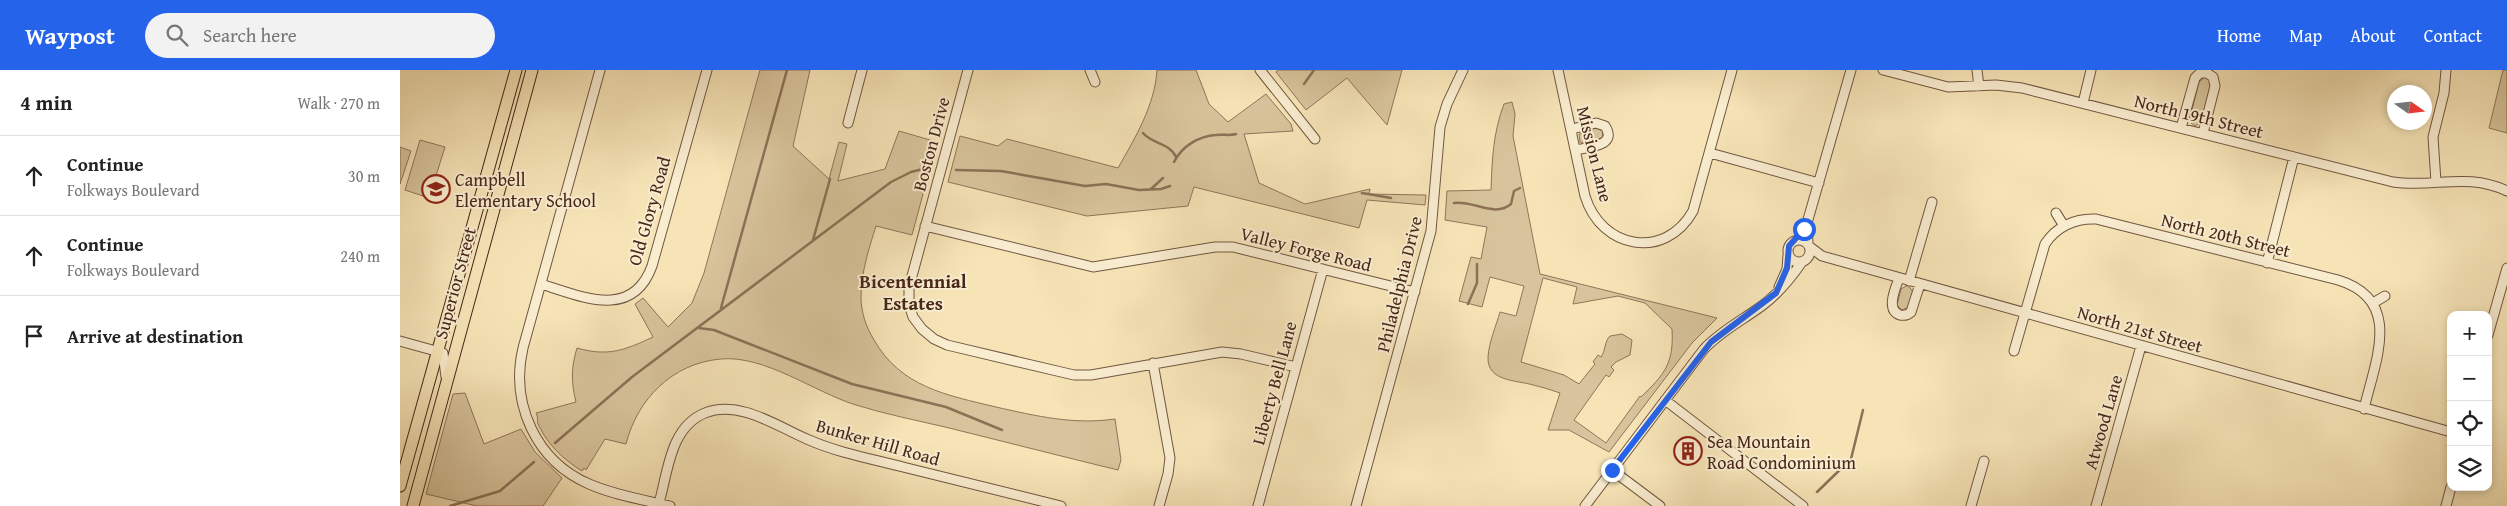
<!DOCTYPE html>
<html lang="en">
<head>
<meta charset="utf-8">
<style>
	body { margin:0; font-family:"Gentium Book Plus",serif; background:#f2f2f2; color:#222 }
	.controls { position:absolute; right:15px; bottom:15px; display:grid; overflow:hidden; border-radius:10px; box-shadow:0 2px 8px #0003 }
	.controls button { width:45px; height:45px; display:grid; place-items:center; padding:0; border:0; border-bottom:1px solid #e0e0e0; background:#fff; color:#222; font:25px sans-serif }
	.compass { position:absolute; left:1987px; top:15px; width:45px; height:45px; border-radius:50%; background:#fff; box-shadow:0 2px 8px #0003; rotate:104deg }
	.stop { position:absolute; width:15px; height:15px; margin:-11px; border:4px solid #2563eb; border-radius:50%; background:#fff }
	.stop.end { background:#2563eb; border-color:#fff; box-shadow:0 1px 5px #0008 }
	.list { margin:0; padding:0; list-style:none }
	h2 { display:flex; justify-content:space-between; align-items:center; height:65px; margin:0; padding:0 20px; font-size:21px }
	h2 small { font-size:16px; font-weight:400; color:#767676 }
	.list li { display:grid; grid-template-columns:32px 1fr auto; gap:15px; align-items:center; box-sizing:border-box; height:80px; padding:0 20px; border-top:1px solid #e0e0e0 }
	.list b { display:block; font-size:19px; white-space:nowrap }
	.list p { margin:0; font-size:16px; white-space:nowrap; color:#767676 }
	.list em { font-size:16px; font-style:normal; color:#767676 }
	.icon { flex:none; width:28px; height:28px; fill:none; stroke:currentColor; stroke-width:2; stroke-linecap:round; stroke-linejoin:round }
	.map { position:relative; flex:none; width:2107px; height:436px; overflow:hidden }
	header { display:flex; align-items:center; gap:30px; box-sizing:border-box; height:70px; padding:0 25px; background:#2563eb; color:#fff }
	header strong { font-size:24px }
	nav { display:flex; gap:28px; margin-inline-start:auto; font-size:18px }
	.search { width:350px; height:45px; background:#f2f2f2; display:flex; align-items:center; gap:12px; box-sizing:border-box; padding:0 18px; border-radius:28px; color:#767676; font-size:19px }
	main { display:flex }
	aside { flex:1; background:#fff }
	.map>svg:first-child { display:block }
	.green { fill:#d8c49c; stroke:#90755a; fill-rule:evenodd }
	.lines { fill:none; stroke-linecap:round; stroke-linejoin:round }
	.stream { stroke:#8c7157; stroke-width:2.5 }
	.minor-casing { stroke:#735640; stroke-width:11 }
	.major-casing { stroke:#472619; stroke-width:13 }
	.minor { stroke:#f9edd0; stroke-width:9 }
	.major { stroke:#f6e4b7; stroke-width:11 }
	.route { stroke:#2563eb; stroke-width:6 }
	.labels { text-anchor:middle; dominant-baseline:central; stroke-width:4; stroke-linejoin:round; paint-order:stroke }
	.street-label { font-size:18px; fill:#472619; stroke:#f9edd0 }
	.poi-label { font-size:18px; fill:#472619; stroke:#f9edd0; text-anchor:start }
	.neighbourhood-label { font-size:19px; font-weight:bold; fill:#472619; stroke:#f9edd0 }
</style>
</head>
<body>
<header>
<strong>Waypost</strong>
<div class="search"><svg class="icon" aria-label="search" viewBox="0 0 24 24"><circle cx="10" cy="10" r="6"/><path d="M15 15l6 6"/></svg>Search here</div>
<nav><a>Home</a><a>Map</a><a>About</a><a>Contact</a></nav>
</header>
<main>
<aside>
<h2>4 min<small>Walk · 270 m</small></h2>
<ul class="list">
<li><svg class="icon" aria-label="ahead" viewBox="0 0 24 24"><path d="M12 20V5M6 11l6-6 6 6"/></svg><div><b>Continue</b><p>Folkways Boulevard</p></div><em>30 m</em></li>
<li><svg class="icon" aria-label="ahead" viewBox="0 0 24 24"><path d="M12 20V5M6 11l6-6 6 6"/></svg><div><b>Continue</b><p>Folkways Boulevard</p></div><em>240 m</em></li>
<li><svg class="icon" aria-label="arrive" viewBox="0 0 24 24"><path d="M6 21V4h12l-3 4 3 4H6"/></svg><div><b>Arrive at destination</b></div></li>
</ul>
</aside>
<div class="map">
<svg width="2107" height="436" viewBox="0 0 2107 436">
	<rect width="100%" height="100%" fill="#f6e4b7"/>
	<filter id="stains"><feTurbulence type="fractalNoise" baseFrequency=".004" numOctaves="4"/><feColorMatrix values="0 0 0 0 .2 0 0 0 0 .09 0 0 0 0 .02 0 0 0 .5 -.17"/></filter>
	<radialGradient id="worn" r=".72"><stop offset=".6" stop-color="#630" stop-opacity="0"/><stop offset="1" stop-color="#630" stop-opacity=".3"/></radialGradient>
	<path class="green" d="M360,0h50l-17,76 36,33 10,-37 8,2 -9,37 47,-12 14,-38 38,11 -25,93 -36,-9c-7,22 -15,47 -15,71 0,15 5,30 13,43 27,47 72,55 122,67 40,9 78,18 119,12l6,41 -3,10c-58,-14 -116,-29 -173,-43 -30,-7 -60,-13 -89,-22 -42,-13 -91,-50 -135,-46 -49,4 -84,41 -95,85l-21,-5 -19,31 -2,-2 -2,3c-18,-11 -34,-26 -43,-45 -3,-6 0,-7 -3,-13l40,-11c-5,-20 -5,-34 1,-54 31,9 48,2 76,-11l-18,-33 8,-6 25,29 24,-24 12,-30z
		M757,0h39l13,34 19,18 38,-28 25,30 2,7 -49,3 15,49 46,21 65,-15 -1,5 57,1 -1,10 -58,-5 -8,28 -165,-41 -6,19 -101,10 -139,-34 12,-46 38,10 9,-7 111,29c17,-30 37,-63 39,-98z
		M878,0h124l-15,55 -40,-47 -41,32 -30,-38z
		M2103,0h4v63l-18,-5z
		M1805,7l4,2 2,5 -10,39 -6,3 -4,-3 -1,-5 9,-36z
		M1112,32l3,12 -2,22 27,138 177,44 -25,25 -83,109 -40,-22h-21l12,-37c-9,-3 -18,-6 -27,-8 -16,-5 -46,-3 -45,-28 1,-15 8,-31 12,-45l16,4 8,-30 -34,-9 -8,30 -23,-6 12,-44 10,2 6,-32 -42,-7 2,-29 44,-1c1,-30 2,-57 13,-86zM1143,208l34,9 -4,17 45,-8 27,7 27,26c2,34 -7,45 -31,68l-1,-1 -34,47 -32,-23 32,-45 3,2 5,-7 -3,-3 5,-5 14,-7 2,-15 -10,-6 -12,2c-6,6 -4,14 -9,21l-3,-2 -5,7 2,2 -16,20 -15,-9 -43,-13z
		M1196,58l7,3 -1,7 -18,5 -4,-1 -1,-8z
		M20,70l25,7 -16,51 -24,-8z
		M0,77l11,4 -11,33z
		M1508,215l5,7 -4,15 -7,3 -5,-5 4,-16z
		M65,323l19,51 37,-15 14,23 27,26 -19,28h-66l-51,-12 27,-100z"/>
	<g class="lines">
		<path class="stream" d="M904,14l10,-14
			M743,63c9,11 27,10 33,24
			M774,92c8,-16 25,-26 42,-27 7,-1 14,1 20,-1
			M556,100l45,1 84,15 21,-2 33,6 22,-1 9,-3
			M751,119l12,-11
			M962,123l29,5
			M1054,133c19,-3 41,15 57,1l3,-13 6,-3
			M413,170l17,-61
			M1068,234l9,-21v-19
			M321,238l66,-238
			M299,258l15,2 138,54 94,23 56,23
			M155,373l77,-66 259,-195 20,-10 12,-3
			M1417,422l34,-33 12,-49
			M50,436l50,-15 34,-29"/>
		<defs>
			<path id="minor" d="M200,0l-77,278c-13,56 13,113 66,136 25,11 55,16 81,22
				M568,0l-59,217v18l4,12 9,12 12,10 13,6 127,30h17l131,-23 19,2 55,13
				M690,0l5,12
				M860,0l55,69
				M1158,0l27,126c16,53 80,65 108,15l39,-141
				M1483,0l65,17 48,-2 26,3 371,94c41,6 74,-10 114,9
				M1577,0l2,16
				M1683,33l8,-33
				M448,53l14,-53
				M1781,58l14,-50 5,-5h7l6,4 2,9 -12,47
				M1172,59l24,-6 9,3c13,20 -16,21 -29,24
				M1310,83l109,30
				M2036,112l-3,-45 11,-44 2,-23
				M1656,143l8,13
				M525,156l168,41 122,-20h18l182,45
				M1388 181a11 11 0 1 1 22 0a11 11 0 1 1-22 0Z
				M1408,174l-1,-21 44,-153
				M1410,177l12,9 629,176
				M1867,193l27,-106
				M1499,208c-3,9 -14,32 1,37 5,1 8,0 11,-3l9,-28
				M1509,211l23,-79
				M141,214c40,12 91,37 111,-18l55,-196
				M1379,217l8,-18 1,-14
				M1973,233l12,-7
				M2088,265l19,-67
				M0,271l43,12 3,24
				M1614,281l31,-107c11,-17 30,-26 51,-25l242,61c66,20 37,81 26,129
				M753,293l17,95 -2,16 -9,32
				M1265,330l138,106
				M1212,400l48,36
				M259,433c9,-31 11,-76 46,-90 34,-14 73,14 104,27 30,13 63,19 94,27 53,13 106,26 158,39
				M858,436l65,-237
				M956,436l75,-275 9,-104 7,-23 16,-34
				M1185,436l119,-157c18,-19 39,-29 59,-44 16,-12 28,-27 39,-43
				M1571,436l13,-45
				M1696,436l45,-160
				M2046,436l5,-19"/>
			<path id="major" d="M0,416l116,-416
				M13,436l119,-436"/>
		</defs>
		<use href="#minor" class="minor-casing"/>
		<use href="#major" class="major-casing"/>
		<use href="#minor" class="minor"/>
		<use href="#major" class="major"/>
	</g>
	<g class="lines">
		<path class="route" d="M1212,400l99,-128 65,-49 11,-25 2,-22 15,-17"/>
	</g>
	<defs>
		<symbol id="school-ring" viewBox="-11 -11 22 22"><circle r="9.5" fill="#f9edd0" stroke="#8f2418" stroke-width="1.5"/><path d="M0-5L7-2L0 1L-7-2ZM-4 1L0 2.5L4 1V4Q0 6-4 4Z" fill="#8f2418"/></symbol>
		<symbol id="building-ring" viewBox="-11 -11 22 22"><circle r="9.5" fill="#f9edd0" stroke="#8f2418" stroke-width="1.5"/><path d="M-4-6H4V6H1V3H-1V6H-4ZM-2.5-4.3h1.7v1.8h-1.7ZM.8-4.3h1.7v1.8H.8ZM-2.5-1h1.7V.8h-1.7ZM.8-1h1.7V.8H.8Z" fill="#8f2418"/></symbol>
	</defs>
	<g fill-rule="evenodd">
		<use href="#school-ring" x="20" y="103" width="32" height="32"/>
		<use href="#building-ring" x="1272" y="365" width="32" height="32"/>
	</g>
	<g class="labels">
		<g class="street-label">
			<text transform="translate(1799 46) rotate(14)">North 19th Street</text>
			<text transform="translate(531 74) rotate(-75)">Boston Drive</text>
			<text transform="translate(1195 84) rotate(76)">Mission Lane</text>
			<text transform="translate(249 141) rotate(-74)">Old Glory Road</text>
			<text transform="translate(1826 165) rotate(14)">North 20th Street</text>
			<text transform="translate(906 179) rotate(14)">Valley Forge Road</text>
			<text transform="translate(55 213) rotate(-75)">Superior Street</text>
			<text transform="translate(999 214) rotate(-76)">Philadelphia Drive</text>
			<text transform="translate(1740 259) rotate(16)">North 21st Street</text>
			<text transform="translate(874 313) rotate(-75)">Liberty Bell Lane</text>
			<text transform="translate(1703 352) rotate(-74)">Atwood Lane</text>
			<text transform="translate(478 372) rotate(16)">Bunker Hill Road</text>
		</g>
		<g class="poi-label">
			<text x="55" y="109">Campbell<tspan x="55" dy="21">Elementary School</tspan></text>
			<text x="1307" y="371">Sea Mountain<tspan x="1307" dy="21">Road Condominium</tspan></text>
		</g>
		<g class="neighbourhood-label">
			<text x="513" y="211">Bicentennial<tspan x="513" dy="22">Estates</tspan></text>
		</g>
	</g>
	<rect width="100%" height="100%" filter="url(#stains)"/>
	<rect width="100%" height="100%" fill="url(#worn)"/>
</svg>
<div class="controls">
<button>+</button>
<button>−</button>
<button><svg class="icon" aria-label="locate" viewBox="0 0 24 24"><circle cx="12" cy="12" r="6"/><path d="M12 2v4M12 18v4M2 12h4M18 12h4"/></svg></button>
<button><svg class="icon" aria-label="layers" viewBox="0 0 24 24"><path d="M12 4l9 5-9 5-9-5zM3 14l9 5 9-5"/></svg></button>
</div>
<svg class="compass" viewBox="-18 -18 36 36"><path d="M0-13l5 13h-10z" fill="#e53935"/><path d="M0 13l5-13h-10z" fill="#767676"/></svg>
<div class="stop" style="left:1404px;top:159px"></div>
<div class="stop end" style="left:1212px;top:400px"></div>
</div>
</main>
</body>
</html>
